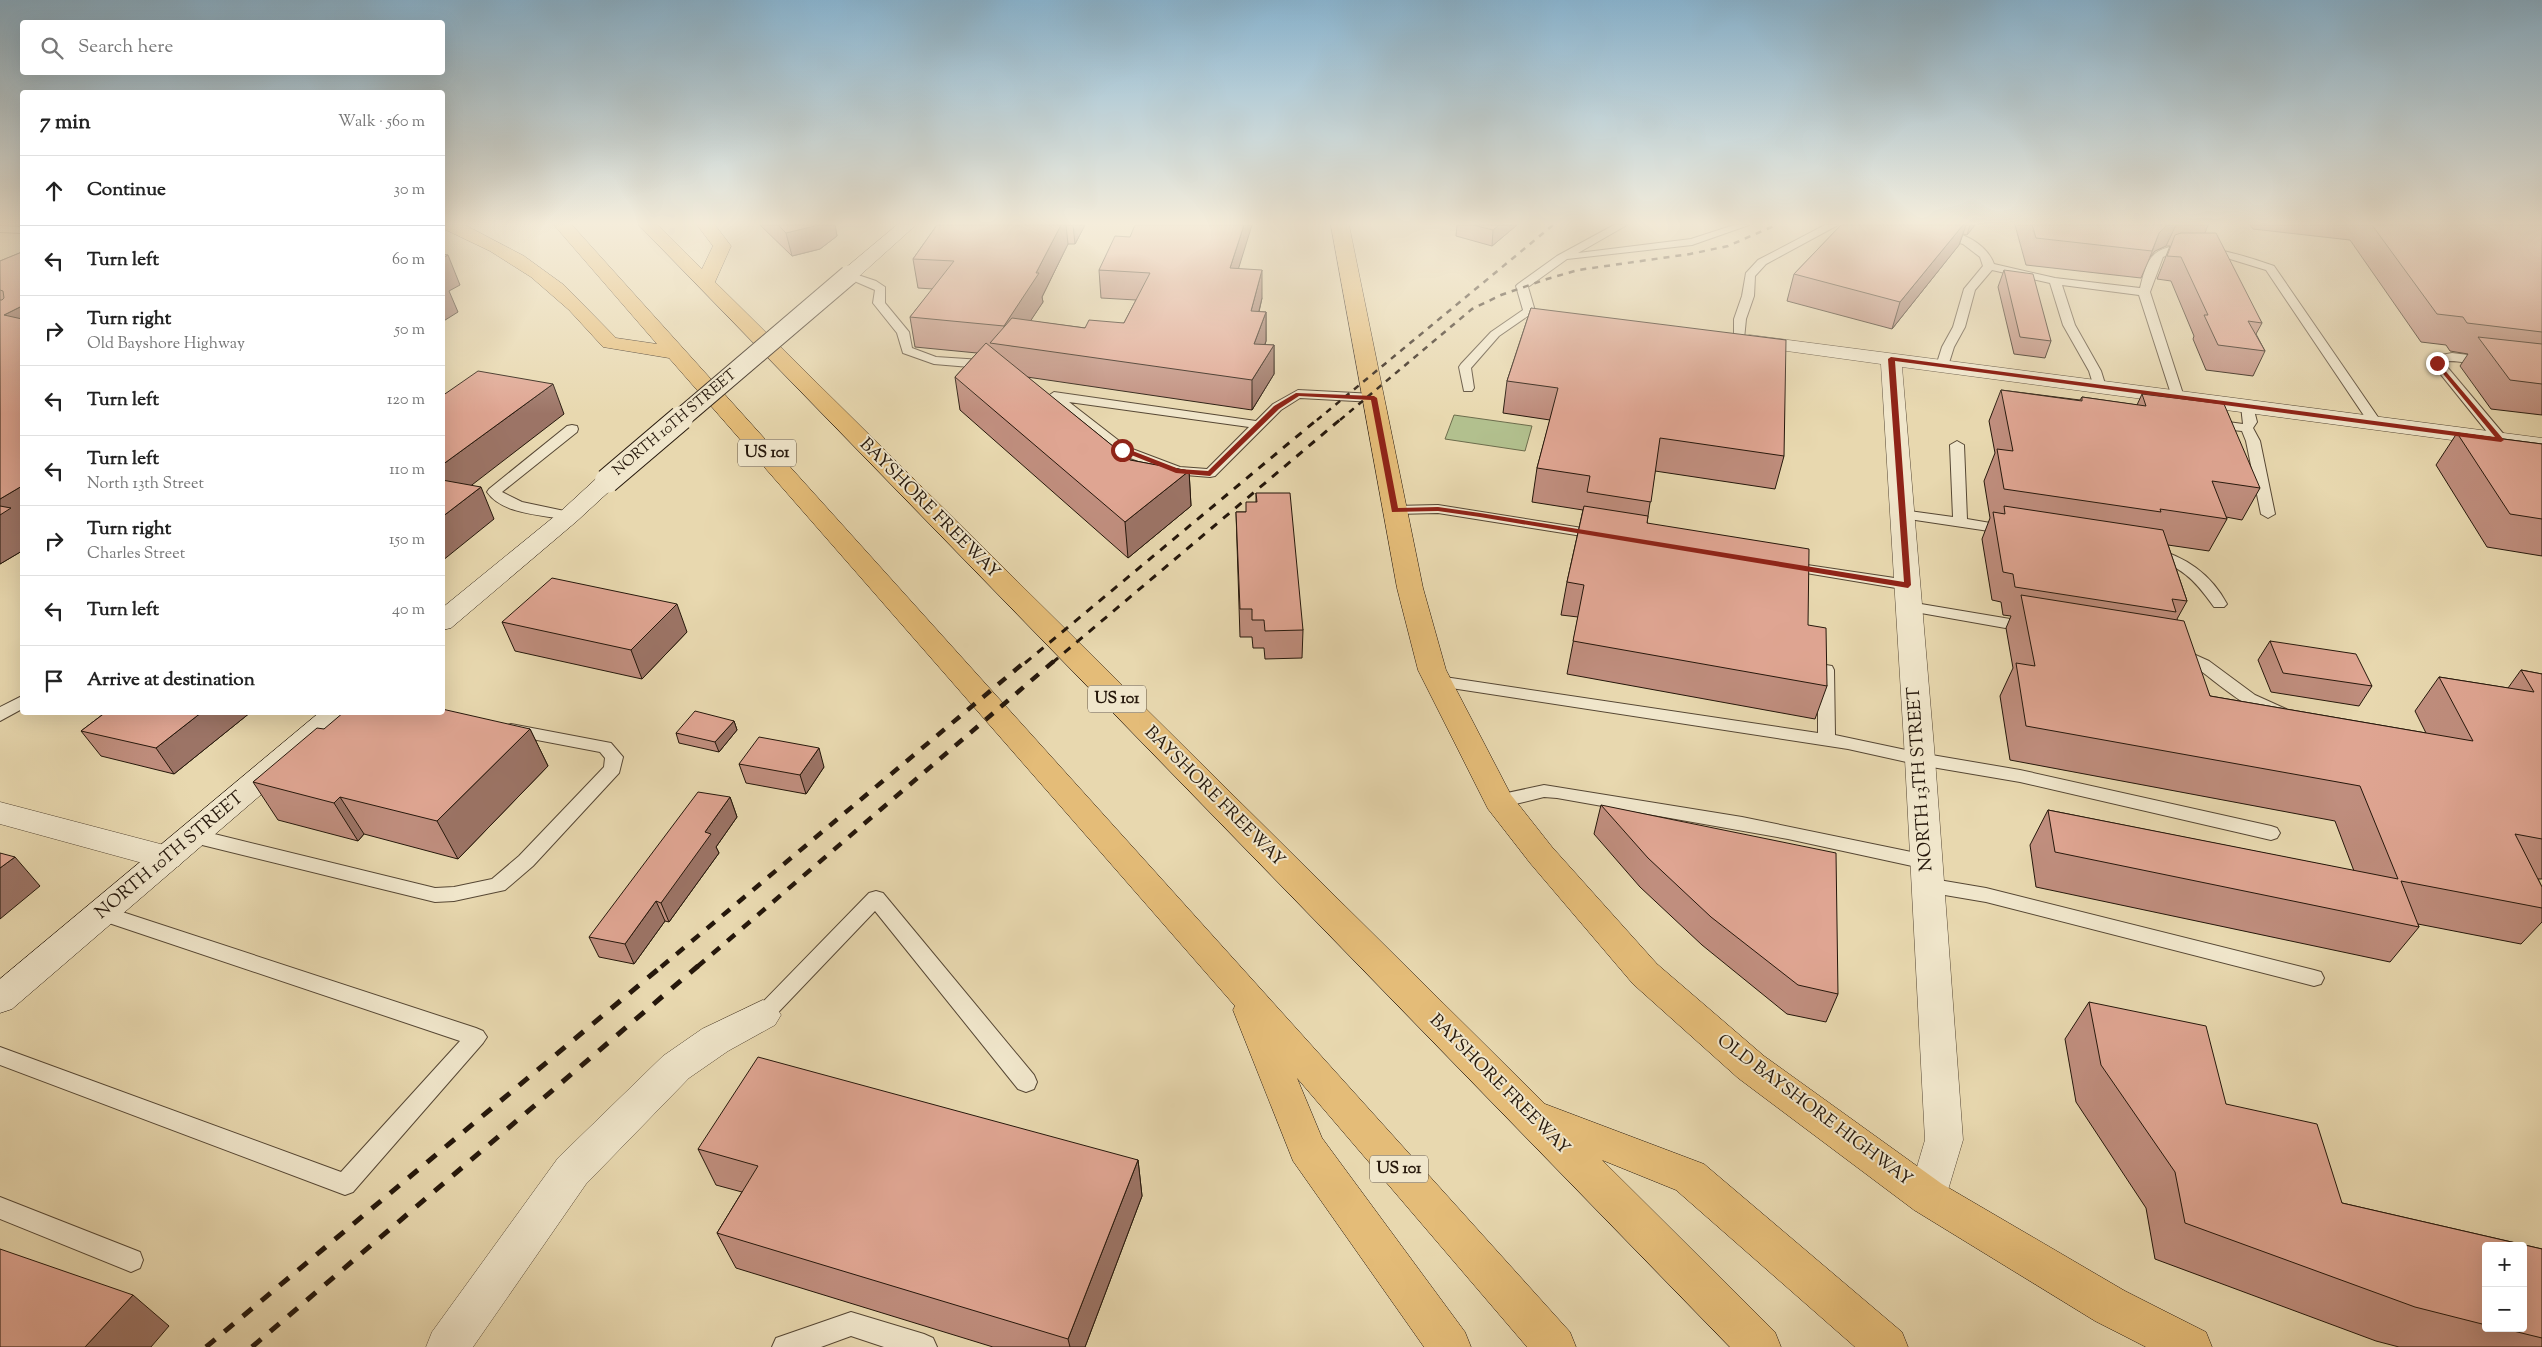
<!DOCTYPE html>
<html lang="en">
<head>
<meta charset="utf-8">
<style>
	body { margin:0; font-family:"Sorts Mill Goudy",serif; background:#f2f2f2; color:#222 }
	.controls { position:absolute; right:15px; bottom:15px; display:grid; overflow:hidden; border-radius:5px; box-shadow:0 5px 20px #0002 }
	.controls button { width:45px; height:45px; display:grid; place-items:center; padding:0; border:0; border-bottom:1px solid #e0e0e0; background:#fff; color:#222; font:25px sans-serif }
	.stop { position:absolute; width:15px; height:15px; margin:-11px; border:4px solid #8f2418; border-radius:50%; background:#fff }
	.stop.end { background:#8f2418; border-color:#fff; box-shadow:0 1px 5px #0008 }
	.list { margin:0; padding:0; list-style:none }
	h2 { display:flex; justify-content:space-between; align-items:center; height:65px; margin:0; padding:0 20px; font-size:21px }
	h2 small { font-size:16px; font-weight:400; color:#767676 }
	.list li { display:grid; grid-template-columns:32px 1fr auto; gap:15px; align-items:center; box-sizing:border-box; height:70px; padding:0 20px; border-top:1px solid #e0e0e0 }
	.list b { display:block; font-size:19px; white-space:nowrap }
	.list p { margin:0; font-size:16px; white-space:nowrap; color:#767676 }
	.list em { font-size:16px; font-style:normal; color:#767676 }
	.icon { flex:none; width:28px; height:28px; fill:none; stroke:currentColor; stroke-width:2; stroke-linecap:round; stroke-linejoin:round }
	.map { position:relative; flex:none; width:2542px; height:1347px; overflow:hidden }
	.search { position:absolute; background:#fff; box-shadow:0 5px 20px #0002; left:20px; top:20px; width:425px; height:55px; display:flex; align-items:center; gap:12px; box-sizing:border-box; padding:0 18px; border-radius:5px; color:#767676; font-size:19px }
	.panel { position:absolute; background:#fff; box-shadow:0 5px 20px #0002; left:20px; top:90px; width:425px; height:625px; border-radius:5px }
	.map>svg:first-child { display:block }
	.green { fill:#b2c08e; stroke:#6c6c4c }
	.lines { fill:none; stroke-linecap:round; stroke-linejoin:round }
	.service-casing { stroke:#564734; stroke-width:2 }
	.minor-casing { stroke:#564734; stroke-width:1 }
	.tertiary-casing { stroke:#564734; stroke-width:1 }
	.secondary-casing { stroke:#25170b; stroke-width:1 }
	.primary-casing { stroke:#25170b; stroke-width:1 }
	.motorway-casing { stroke:#25170b; stroke-width:1 }
	.service { fill:#f0e6cb; fill-rule:evenodd }
	.minor { fill:#f0e6cb; fill-rule:evenodd }
	.tertiary { fill:#f0e6cb; fill-rule:evenodd }
	.secondary { fill:#f0e6cb; fill-rule:evenodd }
	.primary { fill:#e4bc78; fill-rule:evenodd }
	.motorway { fill:#e4bc78; fill-rule:evenodd }
	.rail-far3 { stroke:#25170b; stroke-width:2.5; stroke-dasharray:6 6; stroke-linecap:butt }
	.rail-far2 { stroke:#25170b; stroke-width:3; stroke-dasharray:8 8; stroke-linecap:butt }
	.rail-far1 { stroke:#25170b; stroke-width:4.5; stroke-dasharray:10 10; stroke-linecap:butt }
	.rail { stroke:#25170b; stroke-width:5; stroke-dasharray:12 12; stroke-linecap:butt }
	.secondary-bridge-far1-casing { stroke:#25170b; stroke-width:21; stroke-linecap:butt }
	.secondary-bridge-casing { stroke:#25170b; stroke-width:26; stroke-linecap:butt }
	.secondary-bridge-far1 { stroke:#f0e6cb; stroke-width:19 }
	.secondary-bridge { stroke:#f0e6cb; stroke-width:24 }
	.wall { fill:#c08e7e; stroke:#25170b; fill-rule:evenodd }
	.shaded-wall { fill:#9c7466; stroke:#25170b }
	.building { fill:#dfa592; stroke:#25170b }
	.route { fill:#8f2418 }
	.labels { text-anchor:middle; dominant-baseline:central; stroke-width:4; stroke-linejoin:round; paint-order:stroke }
	.far-street-label { font-size:15px; fill:#25170b; stroke:#f0e6cb }
	.shield { fill:#f0e6cb; stroke:#625545; stroke-width:1 }
	.shield-label { font-size:16px; font-weight:bold; fill:#25170b }
	.street-label { font-size:18px; fill:#25170b; stroke:#f0e6cb }
</style>
</head>
<body>
<div class="map">
<svg width="2542" height="1347" viewBox="0 0 2542 1347">
	<rect width="100%" height="100%" fill="#e8d8af"/>
	<filter id="stains"><feTurbulence type="fractalNoise" baseFrequency=".004" numOctaves="4"/><feColorMatrix values="0 0 0 0 .2 0 0 0 0 .09 0 0 0 0 .02 0 0 0 .5 -.17"/></filter>
	<radialGradient id="worn" r=".72"><stop offset=".6" stop-color="#630" stop-opacity="0"/><stop offset="1" stop-color="#630" stop-opacity=".3"/></radialGradient>
	<path class="green" d="M1454,415l78,11 -7,25 -80,-12z"/>
	<g class="lines">
		<defs>
			<path id="service" d="M1614,225h13l-49,28 113,-14 43,-14h15l-57,20 -125,14 -39,28 7,24 -36,25 -28,32 3,20 -2,3h-8l-5,-24 2,-3 30,-32 32,-22 -7,-24 2,-2 39,-28z
				M1825,225h13l-72,39 -11,12 -1,20 -8,23 -2,20 -2,3h-8v-23l8,-23 4,-23 12,-13z
				M1899,225c31,0 82,5 95,39l61,14 85,10c3,-11 6,-28 16,-35 23,-19 93,4 118,13l108,157 -6,4 -5,-1 -105,-156 -36,-11 -34,-6 -26,1 -7,3 -13,35 34,105 -2,3 -4,1 -6,-4 -33,-102 -77,-10 13,40 26,46 5,16 -6,4 -6,-4 -5,-16 -26,-46 -13,-42 -58,-13 -17,20 -10,37 -11,20 -6,19 -6,4 -4,-1 -2,-3 6,-19 11,-20 11,-38 19,-23 -3,-9 -17,-13z
				M0,226l22,1v6l-22,-1z
				M849,272l27,9 9,6v16l24,29 3,16 24,9 46,3 6,4 -6,4 -48,-4 -31,-11 -6,-20 -24,-30 2,-13 -30,-13 -1,-2z
				M2452,353l33,4 6,4c-8,8 -35,-3 -48,1l63,75 2,3 -2,3h-10l-66,-82 6,-5z
				M1298,390l76,4 6,4 -6,4 -74,-4 -19,12 -66,66 -5,1 -37,-3 -56,-21 -69,-57 6,-4 202,29 17,-17zM1069,402l180,25 -42,42 -27,-2 -53,-20z
				M2247,402l6,4 4,16 -4,6 7,13 15,73 -7,4 -7,-4 -15,-73 -4,-10 -29,-3 -6,-4 6,-4 30,4 -2,-18z
				M572,425l5,1 1,3 -1,3 -75,60 20,10 52,11 2,3 -2,3 -5,1c-25,-5 -66,-5 -82,-28l2,-3 78,-63z
				M1957,441l7,4 3,74 47,8 2,3 -2,3 -5,1 -107,-16 -7,-4 7,-4 51,7 -3,-72z
				M1438,505l163,26 7,4 -7,4 -163,-26 -43,1 -7,-4 7,-4z
				M2152,548c33,8 59,26 75,56l-3,3h-10c-21,-30 -32,-39 -67,-52l-2,-3z
				M1787,562l121,18 8,5 -8,5 -126,-21 -2,-3z
				M1909,602l119,20 8,5 -8,5 -124,-22 -3,-3z
				M2180,648l29,13 46,34 31,14 2,4 -2,4c-23,7 -69,-35 -88,-48 -8,-5 -21,-8 -26,-16l2,-4z
				M1826,665l6,1 2,4 1,65 85,18 100,17 251,56 6,2 3,5 -3,5 -6,2 -251,-58 -100,-17 -72,-16 -410,-63 -6,-1 -2,-4 2,-4 6,-1 380,57v-63l2,-4z
				M22,696v13l-22,12v-14z
				M511,724l100,19 12,14 -4,16 -86,93 -28,24 -51,11 -19,1 -241,-59 -7,-2 -2,-5 2,-5 7,-2 241,59 19,-1 38,-8 27,-23 85,-89 1,-9 -5,-6 -95,-18 -3,-4 3,-4z
				M1544,785l198,32 184,38 7,2 2,5 -2,5 -7,2 -138,-30 -231,-41 -13,-1 -45,11 -6,-2 -3,-5 3,-5z
				M1927,878l59,10 328,82 7,2 3,6 -3,6 -7,2 -328,-84 -59,-10 -7,-2 -3,-5 3,-5z
				M876,891l7,2 151,182 3,7 -3,7 -8,3 -8,-3 -143,-178 -105,110 -7,3 -7,-3 -3,-6 3,-6 113,-116z
				M101,905l375,123 7,3 4,6 -4,6 -130,149 -8,3 -345,-130v-18l341,125 119,-131 -366,-123 -3,-5 3,-5z
				M0,1197l140,55 3,8 -3,8 -9,4 -131,-53z
				M851,1312l73,22 9,4 4,9h-53l-33,-11 -30,11h-49l4,-9z"/>
			<path id="minor" d="M1750,335l792,103v14l-640,-85 33,392 28,381 -21,70 -14,5 -14,-5 -6,-13 17,-57 -20,-381 -24,-395 -138,-19 -3,-4 3,-4z
				M763,1000l12,5 6,10 -6,10 -47,26 -39,27 -103,106 -113,163h-47l6,-15 126,-174 105,-102 39,-27z"/>
			<path id="tertiary" d="M0,802l168,44 11,4 5,8 -5,8 -11,4 -168,-46z"/>
			<path id="secondary" d="M897,225h19l-60,54h-14l-2,-4 2,-4z
				M607,474l8,2 4,5 -4,5 -38,35 -126,107 -9,2v-22l119,-97 38,-35z
				M320,712h33l-4,7 -337,290 -12,4v-34z"/>
			<path id="primary" d="M1331,225h18l74,363 23,82 65,125 41,52 105,117 107,92 178,128 183,107 81,41 6,15h-66l-51,-26 -181,-111 -176,-132 -105,-94 -103,-121 -42,-54 -70,-139 -21,-82z"/>
			<path id="motorway" d="M442,225h23l59,31 40,29 52,53 41,6 -103,-119h18l998,1107 6,15h-49l-230,-269 25,60 143,194 6,15h-47l-131,-186 -60,-151 2,-4 -566,-648 -66,-11 -34,-37 -38,-33 -41,-26 -46,-22z
				M639,225h19l44,44 11,-23 -16,-21h18l16,21 -16,36 830,822 159,60 198,168 6,15h-53l-179,-157 -74,-30 173,172 6,15h-51z"/>
		</defs>
		<use href="#service" class="service-casing"/>
		<use href="#minor" class="minor-casing"/>
		<use href="#tertiary" class="tertiary-casing"/>
		<use href="#secondary" class="secondary-casing"/>
		<use href="#primary" class="primary-casing"/>
		<use href="#motorway" class="motorway-casing"/>
		<use href="#service" class="service"/>
		<use href="#minor" class="minor"/>
		<use href="#tertiary" class="tertiary"/>
		<use href="#secondary" class="secondary"/>
		<use href="#primary" class="primary"/>
		<use href="#motorway" class="motorway"/>
		<path class="rail-far3" d="M1317,420l236,-195
			M1340,420l132,-111 29,-14 46,-16 31,-9 112,-16 38,-8 48,-21"/>
		<path class="rail-far2" d="M1025,663l294,-245
			M1052,663l290,-245"/>
		<path class="rail-far1" d="M661,967l365,-306
			M697,967l357,-306"/>
		<path class="rail" d="M206,1347l456,-381
			M252,1347l446,-381"/>
		<defs>
			<path id="secondary-bridge-far1" d="M679,420l170,-145"/>
			<path id="secondary-bridge" d="M607,481l74,-63"/>
		</defs>
		<use href="#secondary-bridge-far1" class="secondary-bridge-far1-casing"/>
		<use href="#secondary-bridge" class="secondary-bridge-casing"/>
		<use href="#secondary-bridge-far1" class="secondary-bridge-far1"/>
		<use href="#secondary-bridge" class="secondary-bridge"/>
	</g>
	<path class="wall" d="M760,225h75l2,11 -17,13 -28,7z
		M937,225h148l-10,19h-7l-26,53 1,5 -13,19 55,7 39,-5 12,-23 -35,-2 -2,-28 140,-1 23,29 -3,14h7v29l-1,4h9v29l-22,36 -225,-33 103,83 59,11 2,35 -63,52 -168,-148 -5,-33 22,-24 -62,-6 -5,-30 23,-28 -15,-1 -5,-29z
		M1457,225h60l-25,21 -36,-10z
		M1841,225h134l-8,10 -4,-1 -4,11 -67,84 -105,-28 7,-27z
		M2015,225h193l-3,8 57,90 -6,11 9,17 -12,25 -47,-6 -13,-31 1,-3 -23,-55 -14,-2 13,-33h-4l-11,5 -5,6 -9,21 -115,-13z
		M2250,225h292v190l-51,-6 -31,-43 8,-12 -18,-3 -4,-6 -25,-3 -71,-102 -97,-11z
		M22,252v299l-22,13v-303z
		M2004,270l47,71 -6,17 -31,-4 -16,-67z
		M1531,308l253,148 -9,33 -120,-18 -7,45 -1,7 161,102 19,61 -12,33 -248,-45 11,-57 -17,-2 6,-33 16,-72 -51,-8 5,-34 13,-48 -47,-7 4,-32z
		M2001,390l79,10 2,-3 55,8 5,-11 118,94 -18,32 -16,-3 1,2 -18,32 -41,-6 19,56 -10,18 33,77 216,37 -11,-22 24,-34 69,11 13,-18 21,4v205h-4l4,8v35l-21,22 -103,-20 1,3 -29,35 -354,-75 -6,-42 18,-35 306,61 -19,-50 -325,-61 -10,-64 13,-28 -7,-40 5,-12 -8,-1 -2,-13 -9,-2 -10,-61 8,-21 -6,-37 11,-28 -6,-32z
		M2457,433l85,11v112l-55,-9 -51,-82z
		M1256,493l47,137 -1,28 -37,1 -1,-11h-11l-1,-11h-12l-4,-125h10l10,-10z
		M502,622l185,10 -45,47 -127,-28z
		M2270,641l102,45 -13,20 -88,-14 -13,-32z
		M106,712h145l-77,62 -73,-18 -20,-25z
		M734,721l3,9 -18,22 -40,-9 -3,-10z
		M324,729h206l18,37 -90,93 -94,-25 -6,7 -80,-21 -25,-38z
		M739,764l85,3 -18,27 -60,-11z
		M730,797l7,20 -21,30 3,6 -50,69 -4,-1 -31,43 -35,-7 -10,-20z
		M1601,805l237,189 -12,28 -39,-8 -85,-69 -62,-58 -46,-53z
		M2089,1002l137,102 116,99 200,46v98h-143l-23,-6 -221,-82 -9,-51 -70,-106 -11,-63zM2486,1246l37,82h-37z
		M698,1149l440,11 4,36 -57,151h-92l-257,-79 -19,-35 25,-41 -26,-7z"/>
	<path class="shaded-wall" d="M816,225h19l2,11 -17,13 -28,7 -6,-23z
		M1061,225h5l2,19 -26,53 1,5 -29,44 -7,-1 -3,-19 32,-53z
		M1073,225h12l-10,19z
		M1244,225h8l-22,71v-28z
		M1499,225h18l-25,21 1,-16z
		M1963,225h3l-7,20 -67,84 8,-27z
		M1970,225h5l-8,10z
		M2167,225h9l-10,21 -11,5 -5,6 9,-24z
		M448,255l12,30 -11,6 9,21 -16,10v-64z
		M1262,270v28l-10,42 -1,-29z
		M22,306v39l-18,-30z
		M1266,312v29l-12,32v-29z
		M1274,345v29l-22,36v-30z
		M553,384l11,30 -122,94v-43z
		M1189,471l2,35 -63,52 -3,-36z
		M22,486v65l-22,13v-65z
		M481,487l13,32 -52,42v-44z
		M677,604l10,28 -45,47 -11,-29z
		M202,712h49l-77,62 -18,-26z
		M734,721l3,9 -18,22 -4,-10z
		M530,729l18,37 -90,93 -21,-38z
		M819,748l5,19 -18,27 -6,-19z
		M340,797l24,37 -6,7 -24,-38z
		M730,797l7,20 -21,30 3,6 -50,69 -8,-19 44,-71z
		M15,857l25,29 -40,33v-51z
		M656,901l9,20 -31,43 -9,-20z
		M1138,1160l4,36 -57,151h-15l-2,-8z
		M133,1295l36,31 -18,21h-66z"/>
	<path class="building" d="M778,225h38l-1,1 -29,7z
		M937,225h124l-25,48h3l-35,53 -94,-9 44,-56 -41,-2z
		M1135,225h109l-14,43 32,2 -11,41 15,1 -12,32 20,1 -22,35 -262,-37 22,-25 73,10 4,-8 35,3 26,-50 -51,-3 16,-34 15,1z
		M1473,225h26l-6,5z
		M1841,225h122l-63,77 -106,-28z
		M2032,225h135l-8,8 -7,18 -116,-13z
		M2372,225h170v107l-75,-9 -4,-6 -26,-3z
		M2181,233h35l46,90 -14,-2 17,30 -47,-6 -14,-30h4l-27,-58 -14,-1 8,-21z
		M22,252v54l-18,9 18,4v167l-22,13v-199h2l2,-2 -1,-7 -3,-1v-29z
		M442,254l6,1 -6,3z
		M2004,270l29,4 18,67 -31,-4z
		M1531,308l255,32 -2,116 -124,-18 -9,64 -64,-10 3,-16 -53,-8 21,-80 -51,-7z
		M2478,337l64,7v40l-32,-4z
		M986,343l144,117 59,11 -64,51 -170,-145z
		M478,371l75,13 -111,81v-69z
		M2001,390l81,11v-4l64,9 -4,-12 82,10 36,84 -48,-7 15,38 -67,-10 1,3 -157,-23 -7,-40 16,2z
		M2457,433l85,11v75l-32,-5z
		M442,480l39,7 -39,30z
		M1256,493h34l13,137 -38,1 -1,-11h-12v-11h-12l-4,-97h10v-10h11z
		M0,506l11,2 -11,7z
		M1584,506l64,10 -1,7 162,26 -1,76 18,3 1,58 -254,-45 11,-56 -17,-3z
		M2004,506l159,24 24,71 -15,-2 4,13 -161,-25 -2,-13 -10,-2 -10,-60 12,2z
		M552,578l125,26 -46,46 -129,-28z
		M2021,595l163,26 26,75 263,45 -34,-64 95,15 -13,-22 21,4v165l-27,-5 27,53v21l-141,-27 18,46 -364,-75 -7,-42 350,69 -38,-93 -334,-60 -10,-63 19,3z
		M2270,641l86,13 16,32 -89,-13z
		M442,709l88,20 -93,92 -97,-24 -6,6 -81,-21 64,-54 7,1 20,-17h98z
		M695,711l39,10 -19,21 -39,-9z
		M106,712h96l-46,36 -75,-17z
		M759,737l60,11 -19,27 -61,-11z
		M698,792l32,5 -25,35 6,2 -50,69 -5,-2 -31,43 -36,-7z
		M1601,805l235,48 2,141 -40,-9 -87,-68 -63,-59z
		M0,853l15,4 -15,11z
		M2089,1002l117,24 20,78 91,20 25,79 200,46v89l-41,-10h22v-82h-37v79l-71,-18 -230,-84 -10,-51 -74,-107z
		M758,1057l380,103 -70,179 -351,-106 41,-67 -60,-17z
		M0,1249l133,46 -48,52h-85z"/>
	<linearGradient id="sky" x2="0" y2="1"><stop stop-color="#89b6d3"/><stop offset="0.54" stop-color="#f5eddb"/><stop offset="1" stop-color="#f5eddb" stop-opacity="0"/></linearGradient>
	<rect width="2542" height="414" fill="url(#sky)"/>
	<path class="route" d="M1891,357l604,80 -60,-73 2,-3 67,79 -3,2 -606,-81 16,224 -3,3 -428,-71 -42,-6 -46,1 -21,-112 -72,-4 -20,13 -69,67 -34,-3 -57,-23 6,-2 54,21 29,2 66,-65 22,-13 78,3 3,2 21,110 40,-1 42,6 424,69 -16,-223z"/>
	<g class="labels">
		<g class="far-street-label">
			<text transform="translate(675 423) rotate(-40)">NORTH 10TH STREET</text>
		</g>
		<g class="shield">
			<rect x="738" y="439.5" width="58" height="27" rx="4"/>
			<rect x="1088" y="685.5" width="58" height="27" rx="4"/>
			<rect x="1370" y="1155.5" width="58" height="27" rx="4"/>
		</g>
		<g class="shield-label">
			<text x="767" y="453">US 101</text>
			<text x="1117" y="699">US 101</text>
			<text x="1399" y="1169">US 101</text>
		</g>
		<g class="street-label">
			<text transform="translate(929 509) rotate(45)">BAYSHORE FREEWAY</text>
			<text transform="translate(1921 779) rotate(-94)">NORTH 13TH STREET</text>
			<text transform="translate(1214 797) rotate(45)">BAYSHORE FREEWAY</text>
			<text transform="translate(170 856) rotate(-40)">NORTH 10TH STREET</text>
			<text transform="translate(1499 1085) rotate(45)">BAYSHORE FREEWAY</text>
			<text transform="translate(1814 1111) rotate(37)">OLD BAYSHORE HIGHWAY</text>
		</g>
	</g>
	<rect width="100%" height="100%" filter="url(#stains)"/>
	<rect width="100%" height="100%" fill="url(#worn)"/>
</svg>
<div class="controls">
<button>+</button>
<button>−</button>
</div>
<div class="stop" style="left:1122px;top:450px"></div>
<div class="stop end" style="left:2437px;top:363px"></div>
<div class="search"><svg class="icon" aria-label="search" viewBox="0 0 24 24"><circle cx="10" cy="10" r="6"/><path d="M15 15l6 6"/></svg>Search here</div>
<section class="panel">
<h2>7 min<small>Walk · 560 m</small></h2>
<ul class="list">
<li><svg class="icon" aria-label="ahead" viewBox="0 0 24 24"><path d="M12 20V5M6 11l6-6 6 6"/></svg><div><b>Continue</b></div><em>30 m</em></li>
<li><svg class="icon" aria-label="left" viewBox="0 0 24 24"><path d="M17 20v-9H6M10 6l-5 5 5 5"/></svg><div><b>Turn left</b></div><em>60 m</em></li>
<li><svg class="icon" aria-label="right" viewBox="0 0 24 24"><path d="M7 20v-9h11M14 6l5 5-5 5"/></svg><div><b>Turn right</b><p>Old Bayshore Highway</p></div><em>50 m</em></li>
<li><svg class="icon" aria-label="left" viewBox="0 0 24 24"><path d="M17 20v-9H6M10 6l-5 5 5 5"/></svg><div><b>Turn left</b></div><em>120 m</em></li>
<li><svg class="icon" aria-label="left" viewBox="0 0 24 24"><path d="M17 20v-9H6M10 6l-5 5 5 5"/></svg><div><b>Turn left</b><p>North 13th Street</p></div><em>110 m</em></li>
<li><svg class="icon" aria-label="right" viewBox="0 0 24 24"><path d="M7 20v-9h11M14 6l5 5-5 5"/></svg><div><b>Turn right</b><p>Charles Street</p></div><em>150 m</em></li>
<li><svg class="icon" aria-label="left" viewBox="0 0 24 24"><path d="M17 20v-9H6M10 6l-5 5 5 5"/></svg><div><b>Turn left</b></div><em>40 m</em></li>
<li><svg class="icon" aria-label="arrive" viewBox="0 0 24 24"><path d="M6 21V4h12l-3 4 3 4H6"/></svg><div><b>Arrive at destination</b></div></li>
</ul>
</section>
</div>
</body>
</html>
